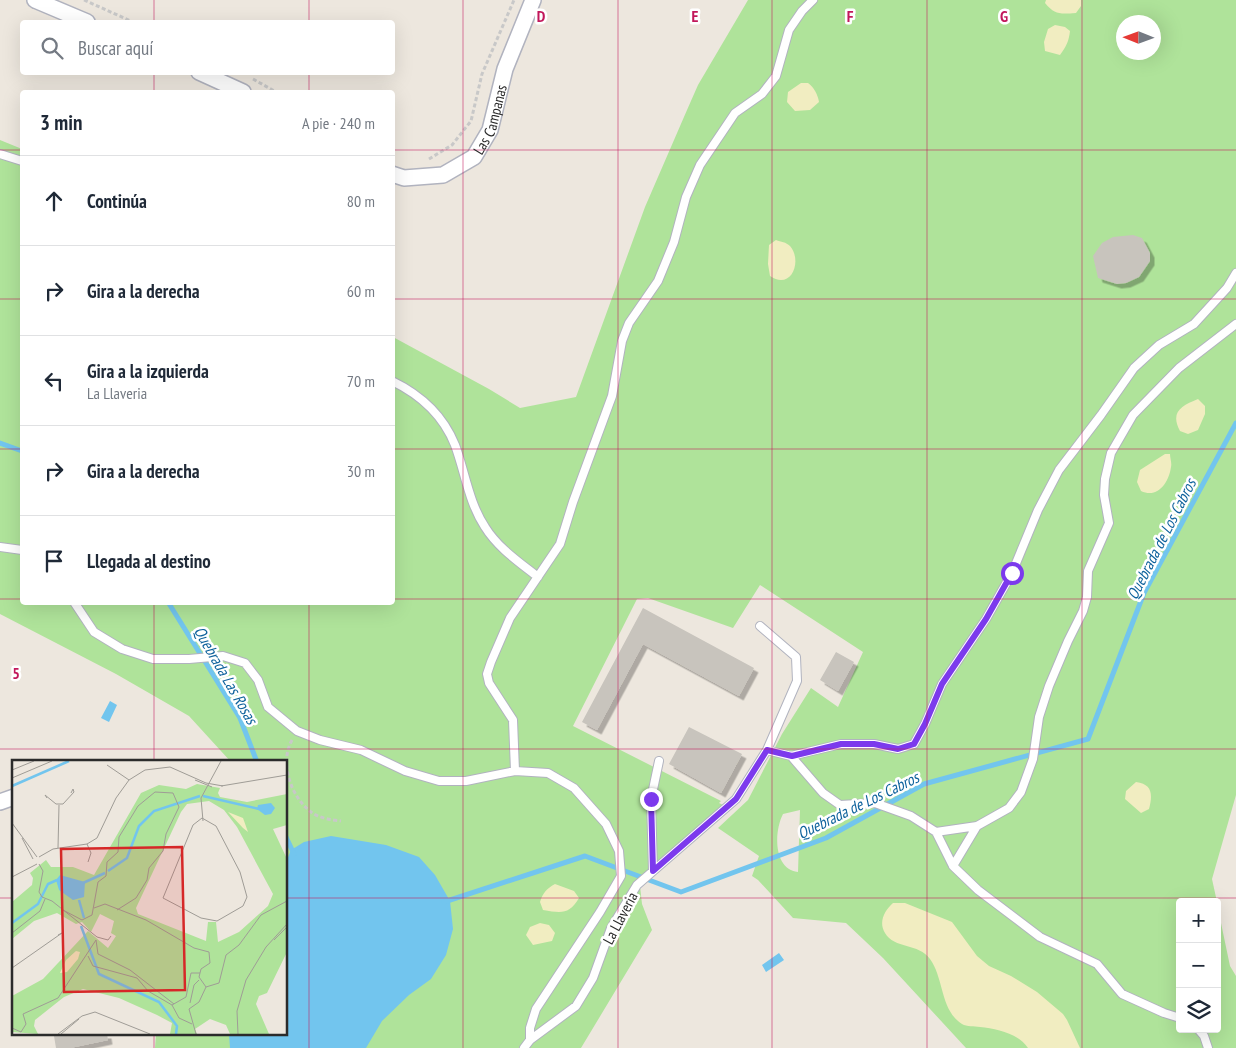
<!DOCTYPE html>
<html lang="es">
<head>
<meta charset="utf-8">
<style>
	body { margin:0; font-family:"PT Sans Narrow",sans-serif; background:#f6f6f7; color:#1f2937 }
	.controls { position:absolute; right:15px; bottom:15px; display:grid; overflow:hidden; border-radius:5px; box-shadow:0 5px 20px #0002 }
	.controls button { width:45px; height:45px; display:grid; place-items:center; padding:0; border:0; border-bottom:1px solid #e0e1e3; background:#fff; color:#1f2937; font:25px sans-serif }
	.compass { position:absolute; left:1116px; top:15px; width:45px; height:45px; border-radius:50%; background:#fff; box-shadow:0 5px 20px #0002; rotate:271deg }
	.stop { position:absolute; width:15px; height:15px; margin:-11px; border:4px solid #7c3aed; border-radius:50%; background:#fff }
	.stop.end { background:#7c3aed; border-color:#fff; box-shadow:0 1px 5px #0008 }
	.list { margin:0; padding:0; list-style:none }
	h2 { display:flex; justify-content:space-between; align-items:center; height:65px; margin:0; padding:0 20px; font-size:21px }
	h2 small { font-size:16px; font-weight:400; color:#747a83 }
	.list li { display:grid; grid-template-columns:32px 1fr auto; gap:15px; align-items:center; box-sizing:border-box; height:90px; padding:0 20px; border-top:1px solid #e0e1e3 }
	.list b { display:block; font-size:19px; white-space:nowrap }
	.list p { margin:0; font-size:16px; white-space:nowrap; color:#747a83 }
	.list em { font-size:16px; font-style:normal; color:#747a83 }
	.icon { flex:none; width:28px; height:28px; fill:none; stroke:currentColor; stroke-width:2; stroke-linecap:round; stroke-linejoin:round }
	.map { position:relative; flex:none; width:1236px; height:1048px; overflow:hidden }
	.search { position:absolute; background:#fff; box-shadow:0 5px 20px #0002; left:20px; top:20px; width:375px; height:55px; display:flex; align-items:center; gap:12px; box-sizing:border-box; padding:0 18px; border-radius:5px; color:#747a83; font-size:19px }
	.panel { position:absolute; background:#fff; box-shadow:0 5px 20px #0002; left:20px; top:90px; width:375px; height:515px; border-radius:5px }
	.map>svg:first-child { display:block }
	.green { fill:#afe39a; fill-rule:evenodd }
	.sand { fill:#f1edc1 }
	.water { fill:#72c5ee }
	.lines { fill:none; stroke-linecap:round; stroke-linejoin:round }
	.stream { stroke:#72c5ee; stroke-width:5 }
	.building { fill:#c8c4bd; filter:url(#shadow) }
	.service-casing { stroke:#b1b3bf; stroke-width:10 }
	.minor-casing { stroke:#b1b3bf; stroke-width:18 }
	.path { stroke:#c8c8c8; stroke-width:3; stroke-dasharray:4 2.5; stroke-linecap:butt }
	.service { stroke:#fff; stroke-width:8 }
	.minor { stroke:#fff; stroke-width:15 }
	.route { stroke:#7c3aed; stroke-width:6 }
	.grid { fill:none; stroke:#c2185b; stroke-width:1; stroke-opacity:0.55 }
	.labels { text-anchor:middle; dominant-baseline:central; stroke-width:5; stroke-linejoin:round; paint-order:stroke }
	.street-label { font-size:15px; fill:#2b2b2b; stroke:#fff }
	.water-label { font-size:16px; font-style:italic; fill:#0e629c; stroke:#fff }
	.inset-river { fill:none; stroke:#72c5ee; stroke-width:2.5 }
	.inset-road { fill:none; stroke:#9f9c96; stroke-width:1 }
	.view { fill:#d62828; fill-opacity:0.15; stroke:#d62828; stroke-width:2.5 }
	.inset-edge { fill:none; stroke:#2b2b2b; stroke-width:2.5 }
	.grid-label { font-size:16px; text-anchor:middle; font-weight:bold; fill:#c2185b; stroke:#fff; stroke-width:5; stroke-linejoin:round; paint-order:stroke }
</style>
</head>
<body>
<div class="map">
<svg width="1236" height="1048" viewBox="0 0 1236 1048">
	<defs>
		<filter id="shadow"><feDropShadow dx="4.5" dy="4.5" stdDeviation="0" flood-color="#0004"/></filter>
	</defs>
	<rect width="100%" height="100%" fill="#ede7de"/>
	<path class="green" d="M748,0h488v795l-24,84 5,23h-37v127h37v-125l13,62 6,10v72h-270l-83,-90 -37,-35 -53,-5 -35,-38 -6,-4 7,-20 -41,-28 30,-28 34,-66 29,-46 27,19 25,-55 -103,-67 -27,43 -85,-30 -11,1 -64,127 148,75 -2,2 4,2 -52,48 -32,24 3,27 10,26 -71,118h-426l1,-14h130v-272h-55l-42,-46 -73,-42 -116,-60v-474l22,9v453h370l1,-265 96,52 31,19 56,-11 69,-190 42,-97 11,-25zM1124,22h30v30h-30zM800,810l-2,62c-25,-3 -24,-41 -15,-58z"/>
	<path class="sand" d="M1046,0h35v6l-5,7c-16,1 -21,2 -31,-10z
		M1055,25l10,2 5,4c-1,10 -4,16 -10,24l-15,-4 -1,-9 4,-13z
		M801,83h7c6,4 10,12 11,19l-9,8 -15,1 -8,-9 1,-10z
		M776,240c5,2 10,2 14,6 13,15 1,45 -20,30l-2,-12 1,-19z
		M1198,399l7,7v8l-7,16 -10,4 -8,-3c-10,-19 1,-25 18,-32z
		M1165,454h5c0,4 2,9 1,13 -2,15 -13,32 -30,24l-4,-9 3,-12z
		M1136,782c16,2 17,12 13,27l-8,4 -16,-14 1,-8z
		M555,884l19,7 5,7c-10,17 -18,15 -36,12l-3,-8c3,-9 6,-13 15,-18z
		M893,903h12l47,19 25,34 12,10 22,10 26,16 26,22 4,6 13,28h-52c-10,-15 -31,-19 -48,-21 -6,-1 -13,0 -18,-3 -22,-14 -18,-46 -32,-65 -11,-16 -36,-10 -45,-26 -7,-11 0,-23 8,-30z
		M540,923l9,2 6,8 -3,8 -19,4 -7,-10 4,-8z"/>
	<path class="water" d="M110,701l7,4 -8,17 -8,-4z
		M331,836l55,9 33,12 16,18 15,26 3,28 -7,26 -15,24 -22,16 -27,26 -16,27h-136l-1,-14h57v-172l5,-12 13,-8z
		M779,953l5,7 -18,12 -4,-7z"/>
	<g class="lines">
		<path class="stream" d="M0,443l22,8
			M168,602l72,116 17,44
			M286,837l8,17
			M444,902l141,-46 96,36 145,-54 98,-54 164,-45 56,-146 92,-170"/>
	</g>
	<path class="building" d="M1133,235l9,3 8,15v8l-11,16 -13,6 -9,1 -19,-6 -5,-22 9,-13 11,-6z
		M643,608l111,60 -15,28 -96,-52 -46,86 -15,-8z
		M836,652l18,10 -16,29 -18,-11z
		M689,727l53,27 -21,39 -52,-29z
		M60,1034h47l1,6 -38,8h-14l-2,-12z"/>
	<g class="lines">
		<defs>
			<path id="service" d="M0,154l22,7
				M392,381c29,14 51,34 63,64 10,27 14,58 30,82 13,21 34,35 53,50
				M0,547l22,3
				M74,602l20,30 28,17 31,10h36l34,-3 22,7 13,17 10,27 29,24 23,9 41,10 44,21 34,10h27l49,-10 33,2 26,15 32,36 13,27 2,25 -21,36 -64,97 -6,19v12
				M767,750l24,6 50,-12h33l24,5 16,-5 11,-20 17,-40 44,-65 26,-46 26,-63 21,-40 42,-55 33,-47 25,-23 35,-21 33,-36 9,-15
				M791,756l32,37 17,12 35,-2 36,13 25,16 17,34 25,24 62,47 57,27 25,30 42,19 16,5
				M515,771l-2,-51 -24,-37 -2,-9 4,-12 19,-44 50,-74 13,-42 39,-106 10,-55 7,-18 29,-42 16,-39 12,-45 14,-32 35,-52 27,-19 14,-18 13,-46 13,-19 11,-11
				M936,832l41,-6 32,-18 12,-16 12,-33 6,-42 10,-31 19,-45 15,-30 4,-14 1,-26 21,-48 -5,-28 1,-16 6,-26 22,-38 46,-47 57,-44
				M953,866l24,-40
				M653,871l-2,-72 8,-38
				M1198,1029l6,7 4,12
				M524,1048l6,-8 46,-34 17,-28 18,-50 26,-43 99,-86 31,-49 30,-69 -1,-24 -36,-31"/>
			<g id="minor">
				<path d="M35,0l52,22"/>
				<path d="M199,72l44,20"/>
				<path id="s1" d="M392,174l12,4 39,-3 31,-18 16,-27 15,-61 28,-69"/>
				<path d="M0,802l14,-5"/>
			</g>
		</defs>
		<use href="#service" class="service-casing"/>
		<use href="#minor" class="minor-casing"/>
		<path class="path" d="M84,0l49,22
			M253,79l23,13
			M429,159l23,-14 19,-24 11,-47 32,-74
			M292,740c-13,23 -1,57 19,72 7,6 21,8 30,9"/>
		<use href="#service" class="service"/>
		<use href="#minor" class="minor"/>
	</g>
	<g class="lines">
		<path class="route" d="M651,799l2,72 83,-72 31,-49 25,6 49,-12h33l24,5 16,-5 11,-20 17,-40 44,-65 26,-46"/>
	</g>
	<path class="grid" d="M154,0v22M309,0v22M463,0v1048M618,0v1048M772,0v1048M927,0v1048M1082,0v1048M154,72v20M309,72v20M0,150h22M392,150h844M0,299h22M392,299h844M0,449h22M392,449h844M0,599h22M392,599h844M154,602v160M309,602v446M0,749h1236M0,898h14M286,898h950M154,1034v14"/>
	<g class="labels">
		<g class="street-label">
			<text stroke="none"><textPath href="#s1" startOffset="129">Las Campanas</textPath></text>
			<text transform="translate(620 918) rotate(-62)">La Llaveria</text>
		</g>
		<g class="water-label">
			<text transform="translate(1161 539) rotate(-63)">Quebrada de Los Cabros</text>
			<text transform="translate(226 675) rotate(60)">Quebrada Las Rosas</text>
			<text transform="translate(858 805) rotate(-26)">Quebrada de Los Cabros</text>
		</g>
	</g>
	<g transform="translate(12 760)">
		<rect width="275" height="275" fill="#ede7de"/>
		<path d="M185,24l23,4 -2,5 2,4 27,5 40,-8v31l-14,4 14,30v93l-20,41 -8,3 -3,8 13,30h-39l-4,-9 -16,-6 -15,10 2,5h-27l2,-11 -15,-8 -38,-17 -36,-9 -19,8 -29,23 -1,6 4,8 -26,-2v-36l31,-17 45,-48 20,17 8,-12 -5,-3 3,-12 -14,-7 -9,18 -9,-10 -6,2 -19,-11 -23,8 -22,18v-37l20,-17 1,-7 -3,-5 16,-13 5,7h22l21,8 47,-82 18,-8 27,4zM197,41l15,9 13,17 36,67 -5,12 -29,26 -21,10 -2,-20h-8l-2,19 -68,-27 -2,-6 45,-96 6,-8z" fill="#afe39a" fill-rule="evenodd"/>
		<path d="M216,52l15,6 5,14 -5,-4zM64,191l4,1 -2,7 -11,13 -7,1 6,-13z" fill="#f1edc1"/>
		<path d="M259,43l4,5 -4,6 -6,1 -8,-6 1,-4zM48,115l25,7 -1,15 -11,3 -14,-10 -3,-10z" fill="#72c5ee"/>
		<path class="inset-river" d="M0,26l57,-25M191,36l56,13M96,111l19,-13 12,-32 15,-15 46,-15M71,123l22,-10M67,140l5,18M0,163l26,-19 10,-20 9,-4M69,166l18,48 60,28 18,24 -1,8"/>
		<path class="inset-road" d="M95,5l22,15M0,10l22,-9M0,18l40,-17M183,20l17,7M209,26l66,-11M35,38l-2,-3 11,9h7l11,-12 -1,-3 -2,4M190,58l14,8 24,46 7,25 -4,9 -26,15 -16,-3 -38,-20 30,-73zM191,61l-2,-23 20,-37M0,63l25,34M10,78l11,21M75,84l4,9 -3,9M46,88l1,-43M27,97l14,-8 34,-5 10,-6 19,-40 13,-18 16,-10 25,-3 36,16 17,3M27,104l4,7 -4,21 3,5 10,4 45,36 11,3 3,-4M0,117l25,-13M82,148l11,-4 41,16 48,28 15,4 1,11 -9,6 -2,8 7,10M51,150l19,10 10,-5 6,-33 8,-6 1,-14 11,-10 1,-15 19,-31 17,-14 18,1 6,14 -13,27 -3,17 -14,17 -2,12 -11,18 -19,12M0,173l28,-22 5,-12M84,180l2,14 32,16 44,34M262,180l12,-12M76,196l5,10 44,12 11,13 24,14 7,13 13,6M0,208l50,-35 -4,2M194,227l13,-4 7,-28 13,-10 22,-30 26,-14M178,243l4,-18 5,-5M160,245l14,-8 5,-24h9M0,268l9,4 5,-8 -3,-10 35,-16 38,-58M46,274l24,-18 13,-4 55,22M49,274l18,-15M184,274l-7,-25 10,-7 7,-15M226,274l-1,-23 9,-31 20,-33 21,-23"/>
		<path class="view" d="M170,87l3,143 -121,2 -3,-143z"/>
		<rect width="275" height="275" class="inset-edge"/>
	</g>
	<g class="grid-label">
		<text x="541" y="22">D</text>
		<text x="695" y="22">E</text>
		<text x="850" y="22">F</text>
		<text x="1004" y="22">G</text>
		<text x="16" y="679">5</text>
	</g>
</svg>
<div class="controls">
<button>+</button>
<button>−</button>
<button><svg class="icon" aria-label="layers" viewBox="0 0 24 24"><path d="M12 4l9 5-9 5-9-5zM3 14l9 5 9-5"/></svg></button>
</div>
<svg class="compass" viewBox="-18 -18 36 36"><path d="M0-13l5 13h-10z" fill="#e53935"/><path d="M0 13l5-13h-10z" fill="#747a83"/></svg>
<div class="stop" style="left:1012px;top:573px"></div>
<div class="stop end" style="left:651px;top:799px"></div>
<div class="search"><svg class="icon" aria-label="search" viewBox="0 0 24 24"><circle cx="10" cy="10" r="6"/><path d="M15 15l6 6"/></svg>Buscar aquí</div>
<section class="panel">
<h2>3 min<small>A pie · 240 m</small></h2>
<ul class="list">
<li><svg class="icon" aria-label="ahead" viewBox="0 0 24 24"><path d="M12 20V5M6 11l6-6 6 6"/></svg><div><b>Continúa</b></div><em>80 m</em></li>
<li><svg class="icon" aria-label="right" viewBox="0 0 24 24"><path d="M7 20v-9h11M14 6l5 5-5 5"/></svg><div><b>Gira a la derecha</b></div><em>60 m</em></li>
<li><svg class="icon" aria-label="left" viewBox="0 0 24 24"><path d="M17 20v-9H6M10 6l-5 5 5 5"/></svg><div><b>Gira a la izquierda</b><p>La Llaveria</p></div><em>70 m</em></li>
<li><svg class="icon" aria-label="right" viewBox="0 0 24 24"><path d="M7 20v-9h11M14 6l5 5-5 5"/></svg><div><b>Gira a la derecha</b></div><em>30 m</em></li>
<li><svg class="icon" aria-label="arrive" viewBox="0 0 24 24"><path d="M6 21V4h12l-3 4 3 4H6"/></svg><div><b>Llegada al destino</b></div></li>
</ul>
</section>
</div>
</body>
</html>
